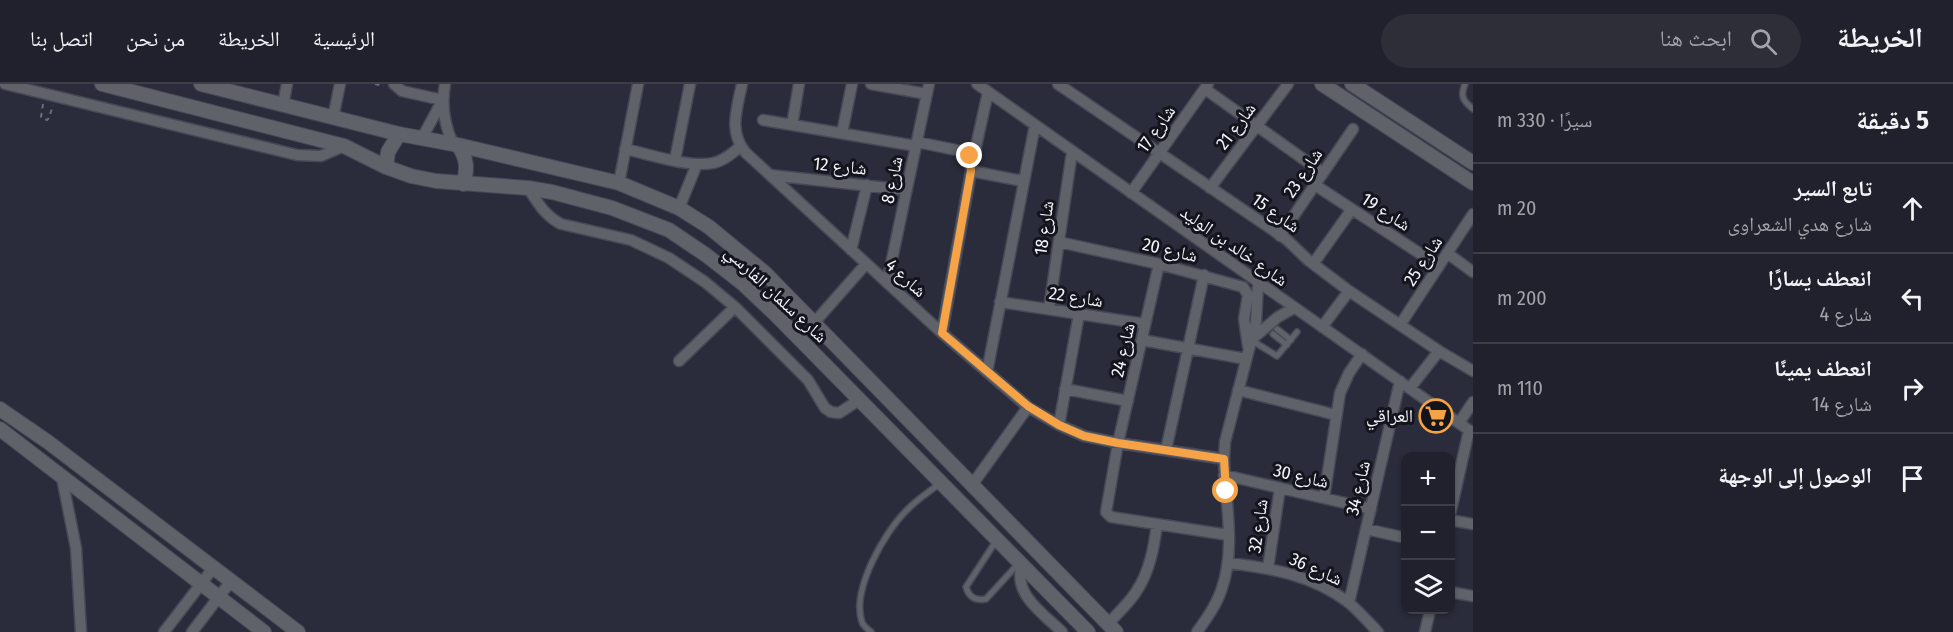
<!DOCTYPE html>
<html lang="ar">
<head>
<meta charset="utf-8">
<style>
	body { margin:0; font-family:"Fira Sans Condensed","Noto Naskh Arabic",sans-serif; background:#2d2e38; color:#f1f3f6; direction:rtl }
	.controls { position:absolute; right:18px; bottom:18px; display:grid; overflow:hidden; border-radius:12px; box-shadow:0 2px 4px #0004 }
	.controls button { width:54px; height:54px; display:grid; place-items:center; padding:0; border:0; border-bottom:2px solid #3d3e48; background:#20212c; color:#f1f3f6; font:30px sans-serif }
	.stop { position:absolute; width:18px; height:18px; margin:-14px; border:4px solid #f5a346; border-radius:50%; background:#fff }
	.stop.end { background:#f5a346; border-color:#fff; box-shadow:0 2px 6px #0008 }
	.list { margin:0; padding:0; list-style:none }
	h2 { display:flex; justify-content:space-between; align-items:center; height:78px; margin:0; padding:0 24px; font-size:26px }
	h2 small { font-size:20px; font-weight:400; color:#a2a3a9 }
	.list li { display:grid; grid-template-columns:39px 1fr auto; gap:18px; align-items:center; box-sizing:border-box; height:90px; padding:0 24px; border-top:2px solid #3d3e48 }
	.list b { display:block; font-size:22px; white-space:nowrap }
	.list p { margin:0; font-size:20px; white-space:nowrap; color:#a2a3a9 }
	.list em { font-size:20px; font-style:normal; color:#a2a3a9 }
	.icon { flex:none; width:33px; height:33px; fill:none; stroke:currentColor; stroke-width:2; stroke-linecap:round; stroke-linejoin:round }
	.map { position:relative; flex:none; width:1473px; height:548px; overflow:hidden; direction:ltr }
	header { display:flex; align-items:center; gap:36px; box-sizing:border-box; height:84px; padding:0 30px; background:#20212c; border-bottom:2px solid #3d3e48 }
	header strong { font-size:28px }
	nav { display:flex; gap:33px; margin-inline-start:auto; font-size:21px }
	.search { width:420px; height:54px; background:#2d2e38; display:flex; align-items:center; gap:15px; box-sizing:border-box; padding:0 21px; border-radius:33px; color:#a2a3a9; font-size:22px }
	main { display:flex }
	aside { flex:1; background:#20212c }
	.map>svg:first-child { display:block }
	.lines { fill:none; stroke-linecap:round; stroke-linejoin:round }
	.service-casing { stroke:#464856; stroke-width:8 }
	.minor-casing { stroke:#464856; stroke-width:13 }
	.tertiary-casing { stroke:#464856; stroke-width:16 }
	.path { stroke:#6c6e7b; stroke-width:2; stroke-dasharray:4.5 4.5; stroke-linecap:butt }
	.service { stroke:#60626a; stroke-width:5 }
	.minor { stroke:#60626a; stroke-width:10 }
	.tertiary { stroke:#60626a; stroke-width:14 }
	.route { stroke:#f5a346; stroke-width:8 }
	.labels { text-anchor:middle; dominant-baseline:central; stroke-width:6; stroke-linejoin:round; paint-order:stroke }
	.street-label { font-size:18px; fill:#f2f4fe; stroke:#14151c }
	.poi-label { font-size:18px; fill:#f2f4fe; stroke:#14151c; text-anchor:end }
</style>
</head>
<body>
<header>
<strong>الخريطة</strong>
<div class="search"><svg class="icon" aria-label="search" viewBox="0 0 24 24"><circle cx="10" cy="10" r="6"/><path d="M15 15l6 6"/></svg>ابحث هنا</div>
<nav><a>الرئيسية</a><a>الخريطة</a><a>من نحن</a><a>اتصل بنا</a></nav>
</header>
<main>
<aside>
<h2>5 دقيقة<small>سيرًا · 330 m</small></h2>
<ul class="list">
<li><svg class="icon" aria-label="ahead" viewBox="0 0 24 24"><path d="M12 20V5M6 11l6-6 6 6"/></svg><div><b>تابع السير</b><p>شارع هدي الشعراوى</p></div><em>20 m</em></li>
<li><svg class="icon" aria-label="left" viewBox="0 0 24 24"><path d="M17 20v-9H6M10 6l-5 5 5 5"/></svg><div><b>انعطف يسارًا</b><p>شارع 4</p></div><em>200 m</em></li>
<li><svg class="icon" aria-label="right" viewBox="0 0 24 24"><path d="M7 20v-9h11M14 6l5 5-5 5"/></svg><div><b>انعطف يمينًا</b><p>شارع 14</p></div><em>110 m</em></li>
<li><svg class="icon" aria-label="arrive" viewBox="0 0 24 24"><path d="M6 21V4h12l-3 4 3 4H6"/></svg><div><b>الوصول إلى الوجهة</b></div></li>
</ul>
</aside>
<div class="map">
<svg width="1473" height="548" viewBox="0 0 1473 548">
	<rect width="100%" height="100%" fill="#2a2c3b"/>
	<g class="lines">
		<defs>
			<path id="service" d="M1465,0c-5,12 -2,17 8,25
				M1277,245l14,11
				M1273,250l14,11
				M1251,256l26,16 20,-24
				M996,457l-30,46c3,10 9,14 20,12l33,-36
				M871,548c-3,-3 -8,-6 -9,-10 -11,-32 23,-91 45,-112 9,-10 22,-18 32,-26"/>
			<path id="minor" d="M5,0l292,71 24,1 23,-10
				M394,0l8,7 40,9
				M445,0c-4,22 -1,40 8,60
				M742,0c-5,25 -14,48 4,69l196,180 86,74 31,18 25,11 34,7 106,16
				M871,0l56,10
				M977,0l496,349
				M1058,0l228,155 22,21 41,31 90,60 34,20
				M1205,5l118,84
				M283,21l4,-21
				M333,34l7,-34
				M763,36l153,26
				M792,41l7,-41
				M842,49l10,-49
				M422,54l19,-35
				M917,58l49,10 4,4 1,15 -29,162
				M625,65c24,5 64,19 88,14 11,-2 19,-10 28,-17
				M970,72l5,-5 13,-59
				M675,76l15,-76
				M971,87l52,10
				M770,91l136,15
				M619,99l19,-99
				M1315,101l124,81
				M528,104c10,15 17,28 33,36l70,16 38,18 36,24 30,25 73,73 17,28 6,4 8,1 20,-13
				M1210,104l78,-104
				M1131,109l77,-109
				M679,124l18,-44
				M1280,152l73,-107
				M1059,158l100,22 84,23 5,8 -4,24 4,27
				M851,166l16,-65
				M1447,169l26,19
				M1159,180l-41,179 -12,69 5,5 117,18
				M1313,180l39,-55
				M887,199l42,-199
				M1000,218l145,22
				M1049,225l23,-157
				M813,240l53,-60
				M1400,241l73,-111
				M1322,243l27,-36
				M1142,256l104,19
				M1251,256l27,-23 16,-9
				M679,277l56,-54
				M987,288l48,-247
				M1410,304l29,-37
				M1065,305l63,12
				M1238,306l98,25
				M1459,339l14,-21
				M1059,341l20,-111
				M1166,366l38,-175
				M1224,391l147,34
				M62,394l14,70 5,84
				M972,401l56,-78
				M1324,414l16,-105 9,-20 13,-19
				M1450,431l19,-85
				M1450,436l23,4
				M1366,445l40,9
				M1228,479c43,5 84,12 120,39 11,9 20,20 30,30
				M1022,481c-10,29 22,49 40,67
				M1268,484l12,-80
				M1450,508l23,4
				M1349,519l51,-222
				M1108,540c9,-10 21,-21 28,-32 14,-21 18,-45 21,-68
				M164,548l50,-65
				M192,548l39,-51
				M1197,548c10,-14 20,-28 25,-44 14,-41 3,-87 2,-129l1,-17 31,-120 2,-39
				M1425,548l5,-22"/>
			<path id="tertiary" d="M102,0l242,62 42,21 25,9 25,5 92,7 24,4 60,16 57,22 37,25 36,28 33,31 313,318
				M201,0l198,50 59,11 161,38 60,25 30,19 56,46 351,359
				M1322,0l151,99
				M1352,0l121,79
				M458,61c9,13 10,24 5,39
				M386,83l2,-15 11,-18
				M0,325l48,33 250,190
				M0,345l264,203"/>
		</defs>
		<use href="#service" class="service-casing"/>
		<use href="#minor" class="minor-casing"/>
		<use href="#tertiary" class="tertiary-casing"/>
		<path class="path" d="M375,0l9,2
			M43,20l-2,13 6,3 2,-2 4,-13"/>
		<use href="#service" class="service"/>
		<use href="#minor" class="minor"/>
		<use href="#tertiary" class="tertiary"/>
	</g>
	<g class="lines">
		<path class="route" d="M970,72l1,15 -29,162 86,73 31,19 25,11 34,7 106,16 2,32"/>
	</g>
	<defs>
		<symbol id="supermarket-ring" viewBox="-11 -11 22 22"><circle r="9.5" fill="#14151c" stroke="#f5a346" stroke-width="1.5"/><path d="M-6-5.5h2.5l.6 2H6L4.5 2H-2.5L-4.4-4H-6ZM-1.5 3.2a1.3 1.3 0 1 0 .1 0ZM3 3.2a1.3 1.3 0 1 0 .1 0Z" fill="#f5a346"/></symbol>
	</defs>
	<g fill-rule="evenodd">
		<use href="#supermarket-ring" x="1417" y="313" width="38" height="38"/>
	</g>
	<g class="labels">
		<g class="street-label">
			<text transform="translate(1236 42) rotate(-53)">شارع 21</text>
			<text transform="translate(1156 45) rotate(-55)">شارع 17</text>
			<text transform="translate(840 82) rotate(6)">شارع 12</text>
			<text transform="translate(1303 89) rotate(-56)">شارع 23</text>
			<text transform="translate(892 96) rotate(-78)">شارع 8</text>
			<text transform="translate(1386 128) rotate(33)">شارع 19</text>
			<text transform="translate(1276 129) rotate(35)">شارع 15</text>
			<text transform="translate(1044 144) rotate(-82)">شارع 18</text>
			<text transform="translate(1234 162) rotate(35)">شارع خالد بن الوليد</text>
			<text transform="translate(1170 166) rotate(13)">شارع 20</text>
			<text transform="translate(1423 177) rotate(-57)">شارع 25</text>
			<text transform="translate(906 194) rotate(42)">شارع 4</text>
			<text transform="translate(776 210) rotate(43)">شارع سلمان الفارسي</text>
			<text transform="translate(1076 213) rotate(9)">شارع 22</text>
			<text transform="translate(1123 266) rotate(-77)">شارع 24</text>
			<text transform="translate(1301 392) rotate(13)">شارع 30</text>
			<text transform="translate(1358 404) rotate(-77)">شارع 34</text>
			<text transform="translate(1258 442) rotate(-82)">شارع 32</text>
			<text transform="translate(1316 485) rotate(24)">شارع 36</text>
		</g>
		<g class="poi-label">
			<text x="1413" y="332">العراقي</text>
		</g>
	</g>
</svg>
<div class="controls">
<button>+</button>
<button>−</button>
<button><svg class="icon" aria-label="layers" viewBox="0 0 24 24"><path d="M12 4l9 5-9 5-9-5zM3 14l9 5 9-5"/></svg></button>
</div>
<div class="stop" style="left:1226px;top:407px"></div>
<div class="stop end" style="left:970px;top:72px"></div>
</div>
</main>
</body>
</html>
